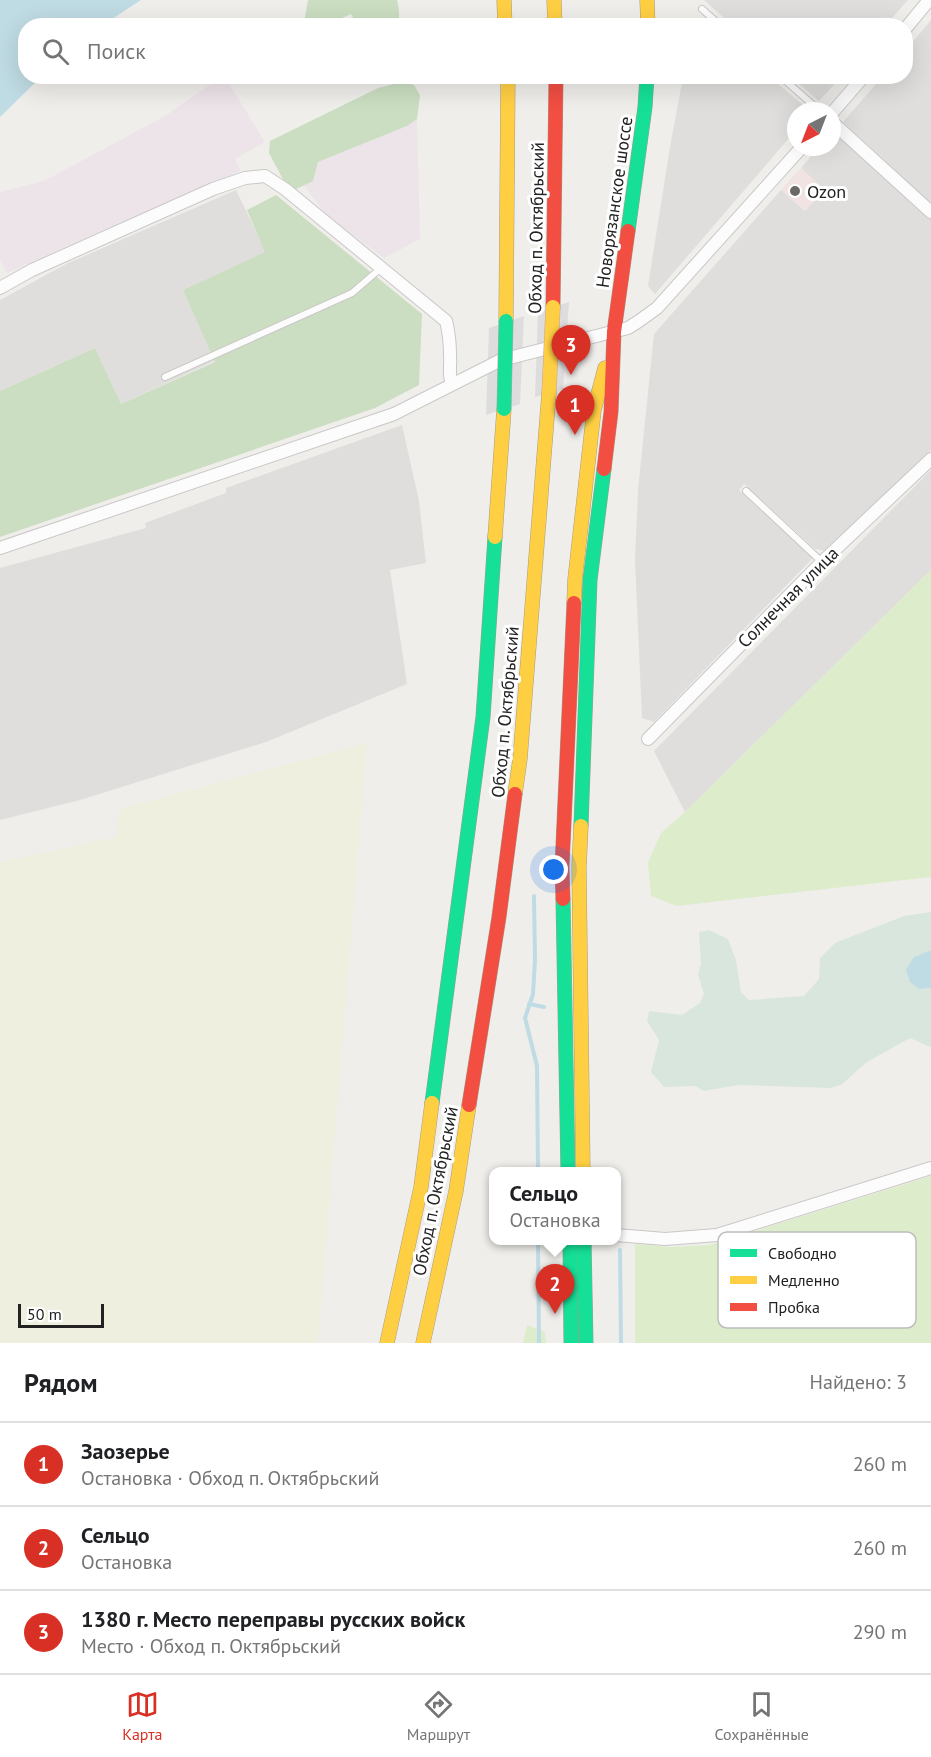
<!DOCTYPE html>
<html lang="ru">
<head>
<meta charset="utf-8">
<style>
	body { margin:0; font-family:"PT Sans",sans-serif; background:#f6f6f6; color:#202124 }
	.compass { position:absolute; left:787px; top:102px; width:54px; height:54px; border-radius:50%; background:#fff; box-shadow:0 6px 24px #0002; rotate:222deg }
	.scale { position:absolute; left:18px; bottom:15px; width:86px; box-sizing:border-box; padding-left:6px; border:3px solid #222; border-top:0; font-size:16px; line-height:21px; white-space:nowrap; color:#222; -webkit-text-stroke:4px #fff; paint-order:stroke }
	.you { position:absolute; left:554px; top:870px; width:21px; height:21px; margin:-15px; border:4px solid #fff; border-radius:50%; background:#1a73e8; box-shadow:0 0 0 9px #1a73e833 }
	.badge { display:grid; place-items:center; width:39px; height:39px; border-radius:50%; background:#d93025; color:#fff; font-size:20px; font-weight:700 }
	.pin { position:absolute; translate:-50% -50px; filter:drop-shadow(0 2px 3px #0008) }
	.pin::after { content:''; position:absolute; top:32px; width:21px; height:18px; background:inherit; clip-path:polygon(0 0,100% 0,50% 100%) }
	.popup { position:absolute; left:489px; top:1167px; width:132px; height:78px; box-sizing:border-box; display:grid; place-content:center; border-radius:12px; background:#fff; filter:drop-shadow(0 2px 4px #0005); font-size:20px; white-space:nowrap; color:#757577 }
	.popup b { font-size:22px; color:#202124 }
	.popup::after { content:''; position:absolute; left:50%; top:100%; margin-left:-12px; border:12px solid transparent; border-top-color:#fff }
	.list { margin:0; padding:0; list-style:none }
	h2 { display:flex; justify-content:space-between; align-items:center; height:78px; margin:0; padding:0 24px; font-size:26px }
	h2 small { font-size:20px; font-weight:400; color:#757577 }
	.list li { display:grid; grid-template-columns:39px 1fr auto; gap:18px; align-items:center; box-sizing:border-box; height:84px; padding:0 24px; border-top:2px solid #e0e0e0 }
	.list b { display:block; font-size:22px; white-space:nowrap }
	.list p { margin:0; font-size:20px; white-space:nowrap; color:#757577 }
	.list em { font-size:20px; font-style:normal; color:#757577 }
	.icon { flex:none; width:33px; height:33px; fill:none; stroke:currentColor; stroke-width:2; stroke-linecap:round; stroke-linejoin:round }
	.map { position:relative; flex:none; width:931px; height:1343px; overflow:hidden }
	.search { position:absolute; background:#fff; box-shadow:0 6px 24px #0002; left:18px; right:18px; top:18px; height:66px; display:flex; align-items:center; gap:15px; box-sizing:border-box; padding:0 21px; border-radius:24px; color:#757577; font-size:22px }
	.sheet { height:330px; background:#fff }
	nav { display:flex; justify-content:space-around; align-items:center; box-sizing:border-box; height:84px; border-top:2px solid #e0e0e0; background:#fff; font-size:16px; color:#757577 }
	nav a { display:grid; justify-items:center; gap:3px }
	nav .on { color:#d93025 }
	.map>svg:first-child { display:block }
	.residential { fill:#dfdedc }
	.commercial { fill:#f1e3e1 }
	.industrial { fill:#ede4e9 }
	.farmland { fill:#efefdf }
	.grass { fill:#ddeccb }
	.forest { fill:#cbdec1 }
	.wetland { fill:#d9e6de }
	.water { fill:#bfdbe3 }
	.pier { fill:#dedddd }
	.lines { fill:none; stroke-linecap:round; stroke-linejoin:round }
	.stream { stroke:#bfdbe3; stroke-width:4 }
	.lane-casing { stroke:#c9c8c7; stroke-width:8 }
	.street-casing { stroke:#c9c8c7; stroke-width:14 }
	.fast-casing { stroke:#a79c86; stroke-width:15 }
	.slow-casing { stroke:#a79c86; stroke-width:15 }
	.jam-casing { stroke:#a79c86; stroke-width:15 }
	.lane { stroke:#fdfcfc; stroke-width:6 }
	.street { stroke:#fdfcfc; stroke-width:12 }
	.fast { stroke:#16e098; stroke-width:14 }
	.slow { stroke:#ffcf43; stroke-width:14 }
	.jam { stroke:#f24e42; stroke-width:14 }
	.fast-bridge-casing { stroke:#c5a2ac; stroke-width:15; stroke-linecap:butt }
	.slow-bridge-casing { stroke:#c5a2ac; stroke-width:15; stroke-linecap:butt }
	.fast-bridge { stroke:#16e098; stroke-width:14 }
	.slow-bridge { stroke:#ffcf43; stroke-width:14 }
	.poi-dot { fill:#6a6968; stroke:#fff; stroke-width:2 }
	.labels { text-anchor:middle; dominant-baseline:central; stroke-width:6; stroke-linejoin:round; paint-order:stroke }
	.poi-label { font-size:18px; fill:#222; stroke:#fff; text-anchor:start }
	.street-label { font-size:18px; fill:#222; stroke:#fff }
	.key { fill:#fff; stroke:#bdbdbd; stroke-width:1.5 }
	.key-label { font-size:16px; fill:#222 }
</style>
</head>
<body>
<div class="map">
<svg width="931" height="1343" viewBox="0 0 931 1343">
	<rect width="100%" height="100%" fill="#f0eeeb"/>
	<path class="residential" d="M704,0h204l-23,26 -153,-1z
		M931,20v183l-88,-81 39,-45 24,-1v-26z
		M683,77h87l40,34h-14v19l-141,164 -7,-8 22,-139z
		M791,77h50l-22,24z
		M835,130l96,89v231l-105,101 -11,-2 -71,-65 -5,6 74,68 -159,164 -12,-4 -7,-158 3,-70 16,-156 127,-144 24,21 19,-21 -23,-22 18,-21h13v-14z
		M236,190l30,62 -83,38 32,71 -94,43 -26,-56 -95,43v-91l66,-36z
		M402,425l17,76 7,62 -36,7 17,114 -141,58 -186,58 -80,20v-252l146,-40 -1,-5 81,-30v-5z
		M931,470v100l-246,242 -31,-61z"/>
	<path class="commercial" d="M801,168l23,21 -19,22 -24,-21z"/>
	<path class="industrial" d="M221,77h4l40,65 -30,17 6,12 -133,57 -101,45 -7,-13v-68l44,-11 121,-65z
		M417,119l3,120 -36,19 -57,-42 -23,-31 9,-4 5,-19 89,-36z"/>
	<path class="farmland" d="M367,743l-49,600h-318v-481l117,-25 2,-28z"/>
	<path class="grass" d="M931,570v307l-254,29 -26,-10 -3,-34 13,-29 24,-21z
		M931,1176v167h-296v-99l36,3 39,-2z
		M527,1325l18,7 1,11h-23z"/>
	<path class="forest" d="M308,0h89c2,9 4,18 -1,26l-39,-1 -6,-11 -22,10 -25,-1z
		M401,82l13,3 6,10 -3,24 -10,7 -89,36 -5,19 -21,10 -7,-8 -16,-30 1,-12 108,-53z
		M276,195l146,119 -3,71 -44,23 -375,129v-146l95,-43 26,56 94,-42 -32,-72 82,-38 -18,-42z"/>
	<path class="wetland" d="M931,912v38l-17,7 5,32 12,-1v58l-1,1 -20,-9 -43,24 -26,23 -11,3 -92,-3 -34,6 -9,-5 -31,1 -13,-15 8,-32 -12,-19 2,-10 33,4 18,-12 4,-9 -6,-20 3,-10 -2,-32 10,-2 19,9 8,21 5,32 8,8 55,-4 15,-17 1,-21 15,-15 69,-27z"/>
	<path class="water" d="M0,0h141l-38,25 -77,1v50l15,1 -41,40z
		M931,950v38l-12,1 -9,-7 -4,-12 8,-13z"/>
	<path class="pier" d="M569,302l-6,87 -28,8 3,-85z
		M524,316l-4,88 -34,11 3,-87z"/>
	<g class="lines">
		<path class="stream" d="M534,896l1,64 -2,34 -8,24 12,48 1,106
			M529,1004l15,3
			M538,1240l1,103
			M620,1250l1,93"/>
		<defs>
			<path id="lane" d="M702,9l19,17
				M780,76l40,35
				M165,377l187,-84 29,-25
				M746,491l76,71"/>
			<path id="street" d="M906,28l23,-28
				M832,113l32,-37
				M832,122l99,90
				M0,288l32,-18 181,-81 32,-11 20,-2 20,13 161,132c3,12 4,23 4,34 1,11 -2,19 2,29
				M0,548l394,-134 107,-54 127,-32 11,-7 18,-13 145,-161
				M648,739l174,-177 109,-103
				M616,1235l49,4 52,-4 214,-67"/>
			<path id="fast" d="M628,231l17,-124 2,-31
				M581,826l9,-246 14,-111
				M563,899l5,273
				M432,1103l51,-386 12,-180
				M570,1240l1,103
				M584,1240l2,103"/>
			<path id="slow" d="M504,0l1,26
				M554,0l1,26
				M647,0l1,26
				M506,321l2,-245
				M495,537l9,-128
				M574,603l1,-24 19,-169 11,-42
				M515,794l5,-35 29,-366
				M581,826l-2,41 4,305
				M387,1343l34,-156 11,-84
				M423,1343l33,-152 13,-86"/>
			<path id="jam" d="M553,307l3,-231
				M604,469l7,-57 3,-80 14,-101
				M563,899l-1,-32 12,-264
				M469,1105l30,-188 16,-123"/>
		</defs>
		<use href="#lane" class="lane-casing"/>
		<use href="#street" class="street-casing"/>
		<use href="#fast" class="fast-casing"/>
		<use href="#slow" class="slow-casing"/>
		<use href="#jam" class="jam-casing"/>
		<use href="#lane" class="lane"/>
		<use href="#street" class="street"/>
		<use href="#fast" class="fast"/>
		<use href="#slow" class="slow"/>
		<use href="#jam" class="jam"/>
		<defs>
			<path id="fast-bridge" d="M504,409l2,-88"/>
			<path id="slow-bridge" d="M549,393l4,-86"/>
		</defs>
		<use href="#fast-bridge" class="fast-bridge-casing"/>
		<use href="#slow-bridge" class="slow-bridge-casing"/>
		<use href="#fast-bridge" class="fast-bridge"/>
		<use href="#slow-bridge" class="slow-bridge"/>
	</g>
	<circle class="poi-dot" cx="795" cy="191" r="6"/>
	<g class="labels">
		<g class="poi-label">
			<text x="807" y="191">Ozon</text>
		</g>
		<g class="street-label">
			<text transform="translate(614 202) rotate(-82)">Новорязанское шоссе</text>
			<text transform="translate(536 228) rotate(-89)">Обход п. Октябрьский</text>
			<text transform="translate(788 597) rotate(-45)">Солнечная улица</text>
			<text transform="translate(505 712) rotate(-85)">Обход п. Октябрьский</text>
			<text transform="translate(435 1191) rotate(-79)">Обход п. Октябрьский</text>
		</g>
	</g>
	<rect x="718" y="1232" width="198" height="96" rx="9" class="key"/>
	<rect x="730" y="1249" width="27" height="8" fill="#16e098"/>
	<rect x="730" y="1276" width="27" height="8" fill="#ffcf43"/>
	<rect x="730" y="1303" width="27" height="8" fill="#f24e42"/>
	<g class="key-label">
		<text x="768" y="1259">Свободно</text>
		<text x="768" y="1286">Медленно</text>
		<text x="768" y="1313">Пробка</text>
	</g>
</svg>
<svg class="compass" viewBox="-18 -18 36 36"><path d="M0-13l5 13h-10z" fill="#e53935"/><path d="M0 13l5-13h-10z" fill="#757577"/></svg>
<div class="scale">50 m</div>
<div class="you"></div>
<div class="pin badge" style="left:575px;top:435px">1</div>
<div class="pin badge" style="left:555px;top:1314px">2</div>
<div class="popup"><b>Сельцо</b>Остановка</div>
<div class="pin badge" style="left:571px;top:375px">3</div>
<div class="search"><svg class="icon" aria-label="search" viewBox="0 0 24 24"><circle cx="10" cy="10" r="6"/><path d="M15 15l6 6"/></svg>Поиск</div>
</div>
<section class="sheet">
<h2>Рядом<small>Найдено: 3</small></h2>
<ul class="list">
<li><span class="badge">1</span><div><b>Заозерье</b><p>Остановка · Обход п. Октябрьский</p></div><em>260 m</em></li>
<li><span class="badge">2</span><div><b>Сельцо</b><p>Остановка</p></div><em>260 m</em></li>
<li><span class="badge">3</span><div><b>1380 г. Место переправы русских войск</b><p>Место · Обход п. Октябрьский</p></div><em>290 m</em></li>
</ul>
</section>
<nav>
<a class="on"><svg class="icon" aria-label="map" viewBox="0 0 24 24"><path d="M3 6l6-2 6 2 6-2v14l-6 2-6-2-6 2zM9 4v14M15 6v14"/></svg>Карта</a>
<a><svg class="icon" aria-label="directions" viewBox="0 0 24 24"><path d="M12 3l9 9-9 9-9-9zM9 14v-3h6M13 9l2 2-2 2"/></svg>Маршрут</a>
<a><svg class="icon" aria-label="saved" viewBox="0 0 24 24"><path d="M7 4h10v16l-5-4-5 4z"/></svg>Сохранённые</a>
</nav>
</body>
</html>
